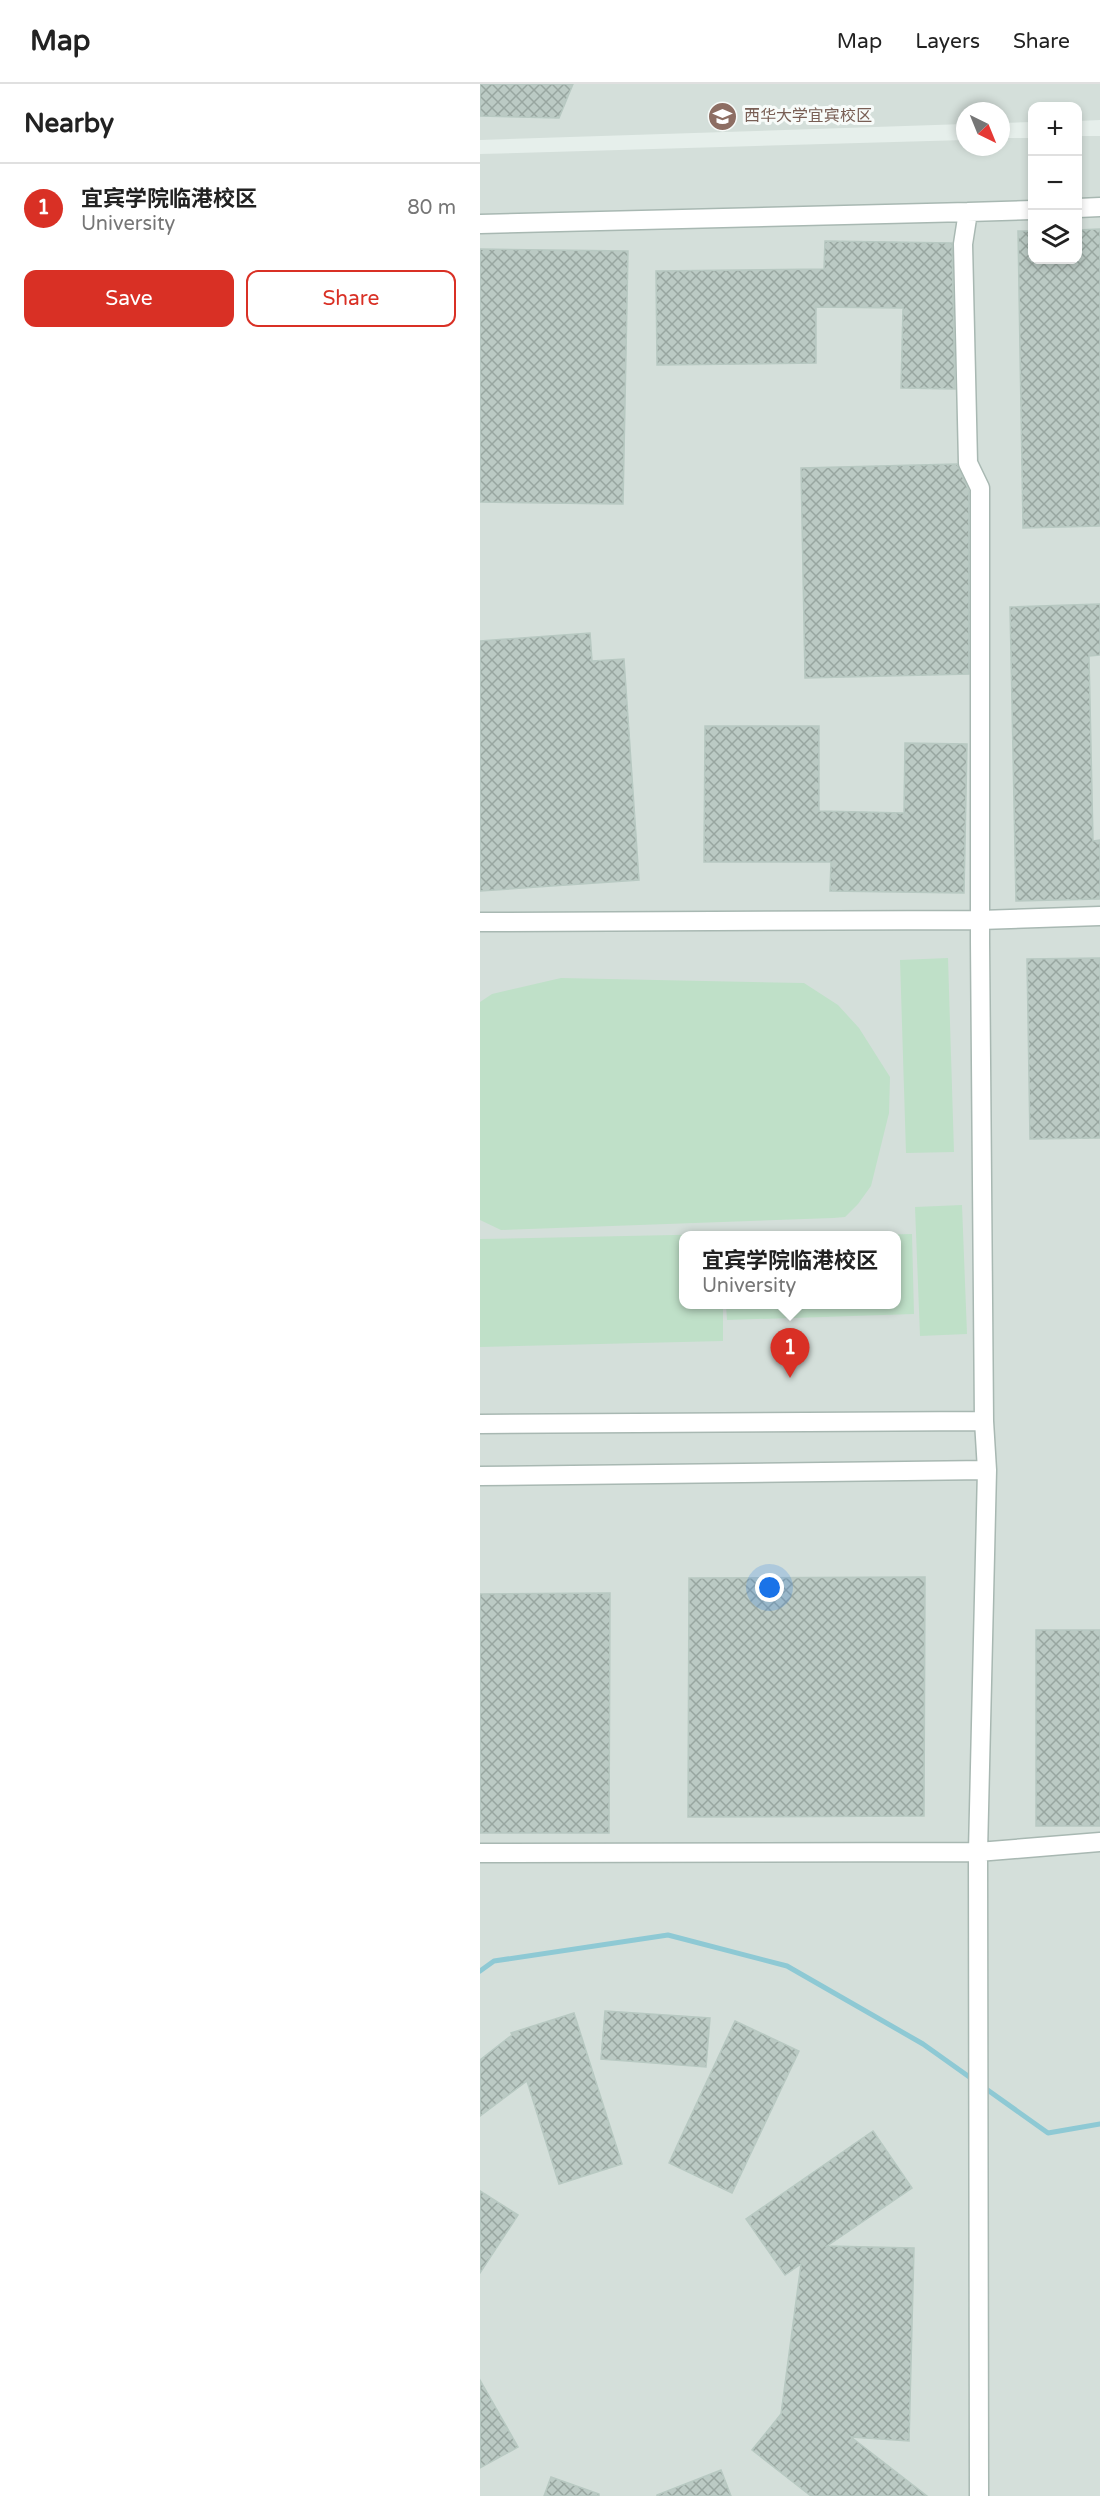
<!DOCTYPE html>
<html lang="en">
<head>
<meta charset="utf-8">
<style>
	body { margin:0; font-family:"Varela Round","Noto Sans SC",sans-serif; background:#f2f2f2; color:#222 }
	.controls { position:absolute; right:18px; top:18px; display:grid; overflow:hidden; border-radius:12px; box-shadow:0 3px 9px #0003 }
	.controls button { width:54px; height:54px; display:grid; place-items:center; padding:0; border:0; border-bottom:2px solid #e0e0e0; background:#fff; color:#222; font:30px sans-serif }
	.compass { position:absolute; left:476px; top:18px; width:54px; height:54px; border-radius:50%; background:#fff; box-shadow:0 3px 9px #0003; rotate:137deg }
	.you { position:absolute; left:290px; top:1504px; width:21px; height:21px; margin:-15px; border:4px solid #fff; border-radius:50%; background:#1a73e8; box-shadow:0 0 0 9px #1a73e833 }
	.badge { display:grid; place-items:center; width:39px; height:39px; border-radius:50%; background:#d93025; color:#fff; font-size:20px; font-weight:700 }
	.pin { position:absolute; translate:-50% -50px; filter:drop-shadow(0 2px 3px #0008) }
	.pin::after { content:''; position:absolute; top:32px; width:21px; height:18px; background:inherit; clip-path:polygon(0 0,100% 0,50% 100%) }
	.popup { position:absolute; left:199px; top:1147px; width:222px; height:78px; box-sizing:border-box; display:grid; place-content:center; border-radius:12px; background:#fff; filter:drop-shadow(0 2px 4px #0005); font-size:20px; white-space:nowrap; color:#767676 }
	.popup b { font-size:22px; color:#222 }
	.popup::after { content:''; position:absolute; left:50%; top:100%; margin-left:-12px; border:12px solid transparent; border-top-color:#fff }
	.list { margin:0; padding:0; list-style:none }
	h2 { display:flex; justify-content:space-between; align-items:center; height:78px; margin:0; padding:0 24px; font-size:26px }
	h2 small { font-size:20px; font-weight:400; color:#767676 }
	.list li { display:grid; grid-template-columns:39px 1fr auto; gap:18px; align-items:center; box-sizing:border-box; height:90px; padding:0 24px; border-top:2px solid #e0e0e0 }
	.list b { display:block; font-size:22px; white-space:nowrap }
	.list p { margin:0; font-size:20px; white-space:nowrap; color:#767676 }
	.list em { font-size:20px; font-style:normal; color:#767676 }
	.actions { display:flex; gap:12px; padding:18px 24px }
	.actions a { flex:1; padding:14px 0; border:2px solid #d93025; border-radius:12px; text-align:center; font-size:21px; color:#d93025 }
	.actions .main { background:#d93025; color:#fff }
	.icon { flex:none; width:33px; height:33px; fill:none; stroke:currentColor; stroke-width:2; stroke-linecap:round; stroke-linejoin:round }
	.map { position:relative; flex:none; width:620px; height:2412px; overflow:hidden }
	header { display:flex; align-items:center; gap:36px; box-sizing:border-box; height:84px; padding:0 30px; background:#fff; border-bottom:2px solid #e0e0e0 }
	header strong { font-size:28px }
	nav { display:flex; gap:33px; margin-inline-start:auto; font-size:21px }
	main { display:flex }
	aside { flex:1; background:#fff }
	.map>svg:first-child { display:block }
	.built { fill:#d4dfda; fill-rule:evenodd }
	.garden { fill:#bfe0c8 }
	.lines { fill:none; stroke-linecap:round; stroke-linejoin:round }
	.stream { stroke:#8ec9d4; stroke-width:5 }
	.building { fill:url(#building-cross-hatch); stroke:#b8c9c2; stroke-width:1.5 }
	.street-casing { stroke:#a8b8b2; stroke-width:21 }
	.street { stroke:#fff; stroke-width:18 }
	.labels { text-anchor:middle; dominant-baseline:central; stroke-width:6; stroke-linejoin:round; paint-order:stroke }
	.education-label { font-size:16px; fill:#785e54; stroke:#f7fbf9; text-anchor:start }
</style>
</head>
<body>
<header>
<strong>Map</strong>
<nav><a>Map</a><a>Layers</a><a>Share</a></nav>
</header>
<main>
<aside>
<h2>Nearby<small></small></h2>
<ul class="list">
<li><span class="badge">1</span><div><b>宜宾学院临港校区</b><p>University</p></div><em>80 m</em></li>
</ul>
<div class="actions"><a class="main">Save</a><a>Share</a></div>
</aside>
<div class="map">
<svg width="620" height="2412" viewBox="0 0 620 2412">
	<defs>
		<pattern id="building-cross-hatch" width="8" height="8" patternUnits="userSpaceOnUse" patternTransform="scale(1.5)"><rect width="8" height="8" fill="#bbcac4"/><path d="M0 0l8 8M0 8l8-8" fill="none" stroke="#98a6a0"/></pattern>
	</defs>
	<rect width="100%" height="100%" fill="#e6efeb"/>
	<path class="built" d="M0,0h620v36l-22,1v-15h-46v16l-31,1v-12h-36v13l-485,16z
		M598,52h22v2360h-620v-2342l485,-14v7h36v-9h31v122h46zM204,1152h212v68h-212z"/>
	<path class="garden" d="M468,874l6,194 -48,1 -6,-193z
		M81,894l243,5 34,22 21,23 31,49 -1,36 -18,73 -13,18 -13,13 -12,1 -332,12 -21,-10v-218l12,-8z
		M482,1121l5,129 -47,2 -5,-129z
		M241,1150v2h-37v68l39,1v36l-243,6v-108z
		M432,1150l2,80 -187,6 -1,-15 170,-1v-68l-29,-1z"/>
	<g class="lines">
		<path class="stream" d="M0,1887l14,-10 174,-26 119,31 136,78 52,37
			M502,2002l66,47 52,-9"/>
	</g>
	<path class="building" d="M0,0h93l-14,34 -79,-2z
		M620,145v297l-77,2 -5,-297h14v29h45v-30z
		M345,157l127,2 3,146 -54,-1 2,-80 -87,-1v56l-159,2 -1,-94 168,-2z
		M0,165l148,2 -5,253 -143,-2z
		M477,380l12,27v183l-164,4 -4,-210z
		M620,520v51l-11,1 4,185 7,-1v59l-84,2 -6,-294z
		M110,549l2,28 32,-2 15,221 -159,11v-250z
		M225,642h114v85l85,2 1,-70 62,1 -3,149 -134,-2 1,-29h-127z
		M620,874v180l-70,1 -3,-180z
		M445,1493l-1,239 -236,1 1,-239z
		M130,1509l-1,240h-129v-239z
		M556,1546h64v196h-64z
		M125,1927l105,7 -4,49 -105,-8z
		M94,1929l48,151 -63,20 -32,-103 -47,35v-56l32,-25 -1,-2z
		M255,1937l64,30 -67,142 -63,-30z
		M393,2047l39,57 -85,58 87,2 -5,193 -58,-4 76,59h-116l-59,-46 29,-36 20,-150 -16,11 -39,-56z
		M0,2107l38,24 -38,58z
		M0,2296l38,67 -38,21z
		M241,2386l10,26h-74v-1z
		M71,2393l48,17v2h-55z"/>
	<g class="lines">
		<defs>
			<path id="street" d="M598,124l22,-1
				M488,128l64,-2
				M0,140l488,-12 -5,32 5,219 12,25v454l4,479 3,49 -507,6
				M0,838l500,-2 120,-4
				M0,1340l504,-3
				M0,1769l498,-1 122,-10
				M499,2412l-1,-644 9,-382"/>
		</defs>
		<use href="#street" class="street-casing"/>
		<use href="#street" class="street"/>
	</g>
	<defs>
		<symbol id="university-disc" viewBox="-11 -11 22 22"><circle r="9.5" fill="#8d6e63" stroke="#f7fbf9"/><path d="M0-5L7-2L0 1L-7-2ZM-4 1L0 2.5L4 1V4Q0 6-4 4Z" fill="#fff"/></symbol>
	</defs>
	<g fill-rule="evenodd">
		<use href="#university-disc" x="226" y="16" width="33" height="33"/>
	</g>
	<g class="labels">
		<g class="education-label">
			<text x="264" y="32">西华大学宜宾校区</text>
		</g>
	</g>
</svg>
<div class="controls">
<button>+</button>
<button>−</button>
<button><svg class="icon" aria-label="layers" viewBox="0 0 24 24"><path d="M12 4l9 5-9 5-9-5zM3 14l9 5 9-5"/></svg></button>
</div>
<svg class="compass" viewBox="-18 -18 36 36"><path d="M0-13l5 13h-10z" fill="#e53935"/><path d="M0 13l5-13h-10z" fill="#767676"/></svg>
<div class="you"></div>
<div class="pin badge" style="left:310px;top:1294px">1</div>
<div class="popup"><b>宜宾学院临港校区</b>University</div>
</div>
</main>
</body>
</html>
